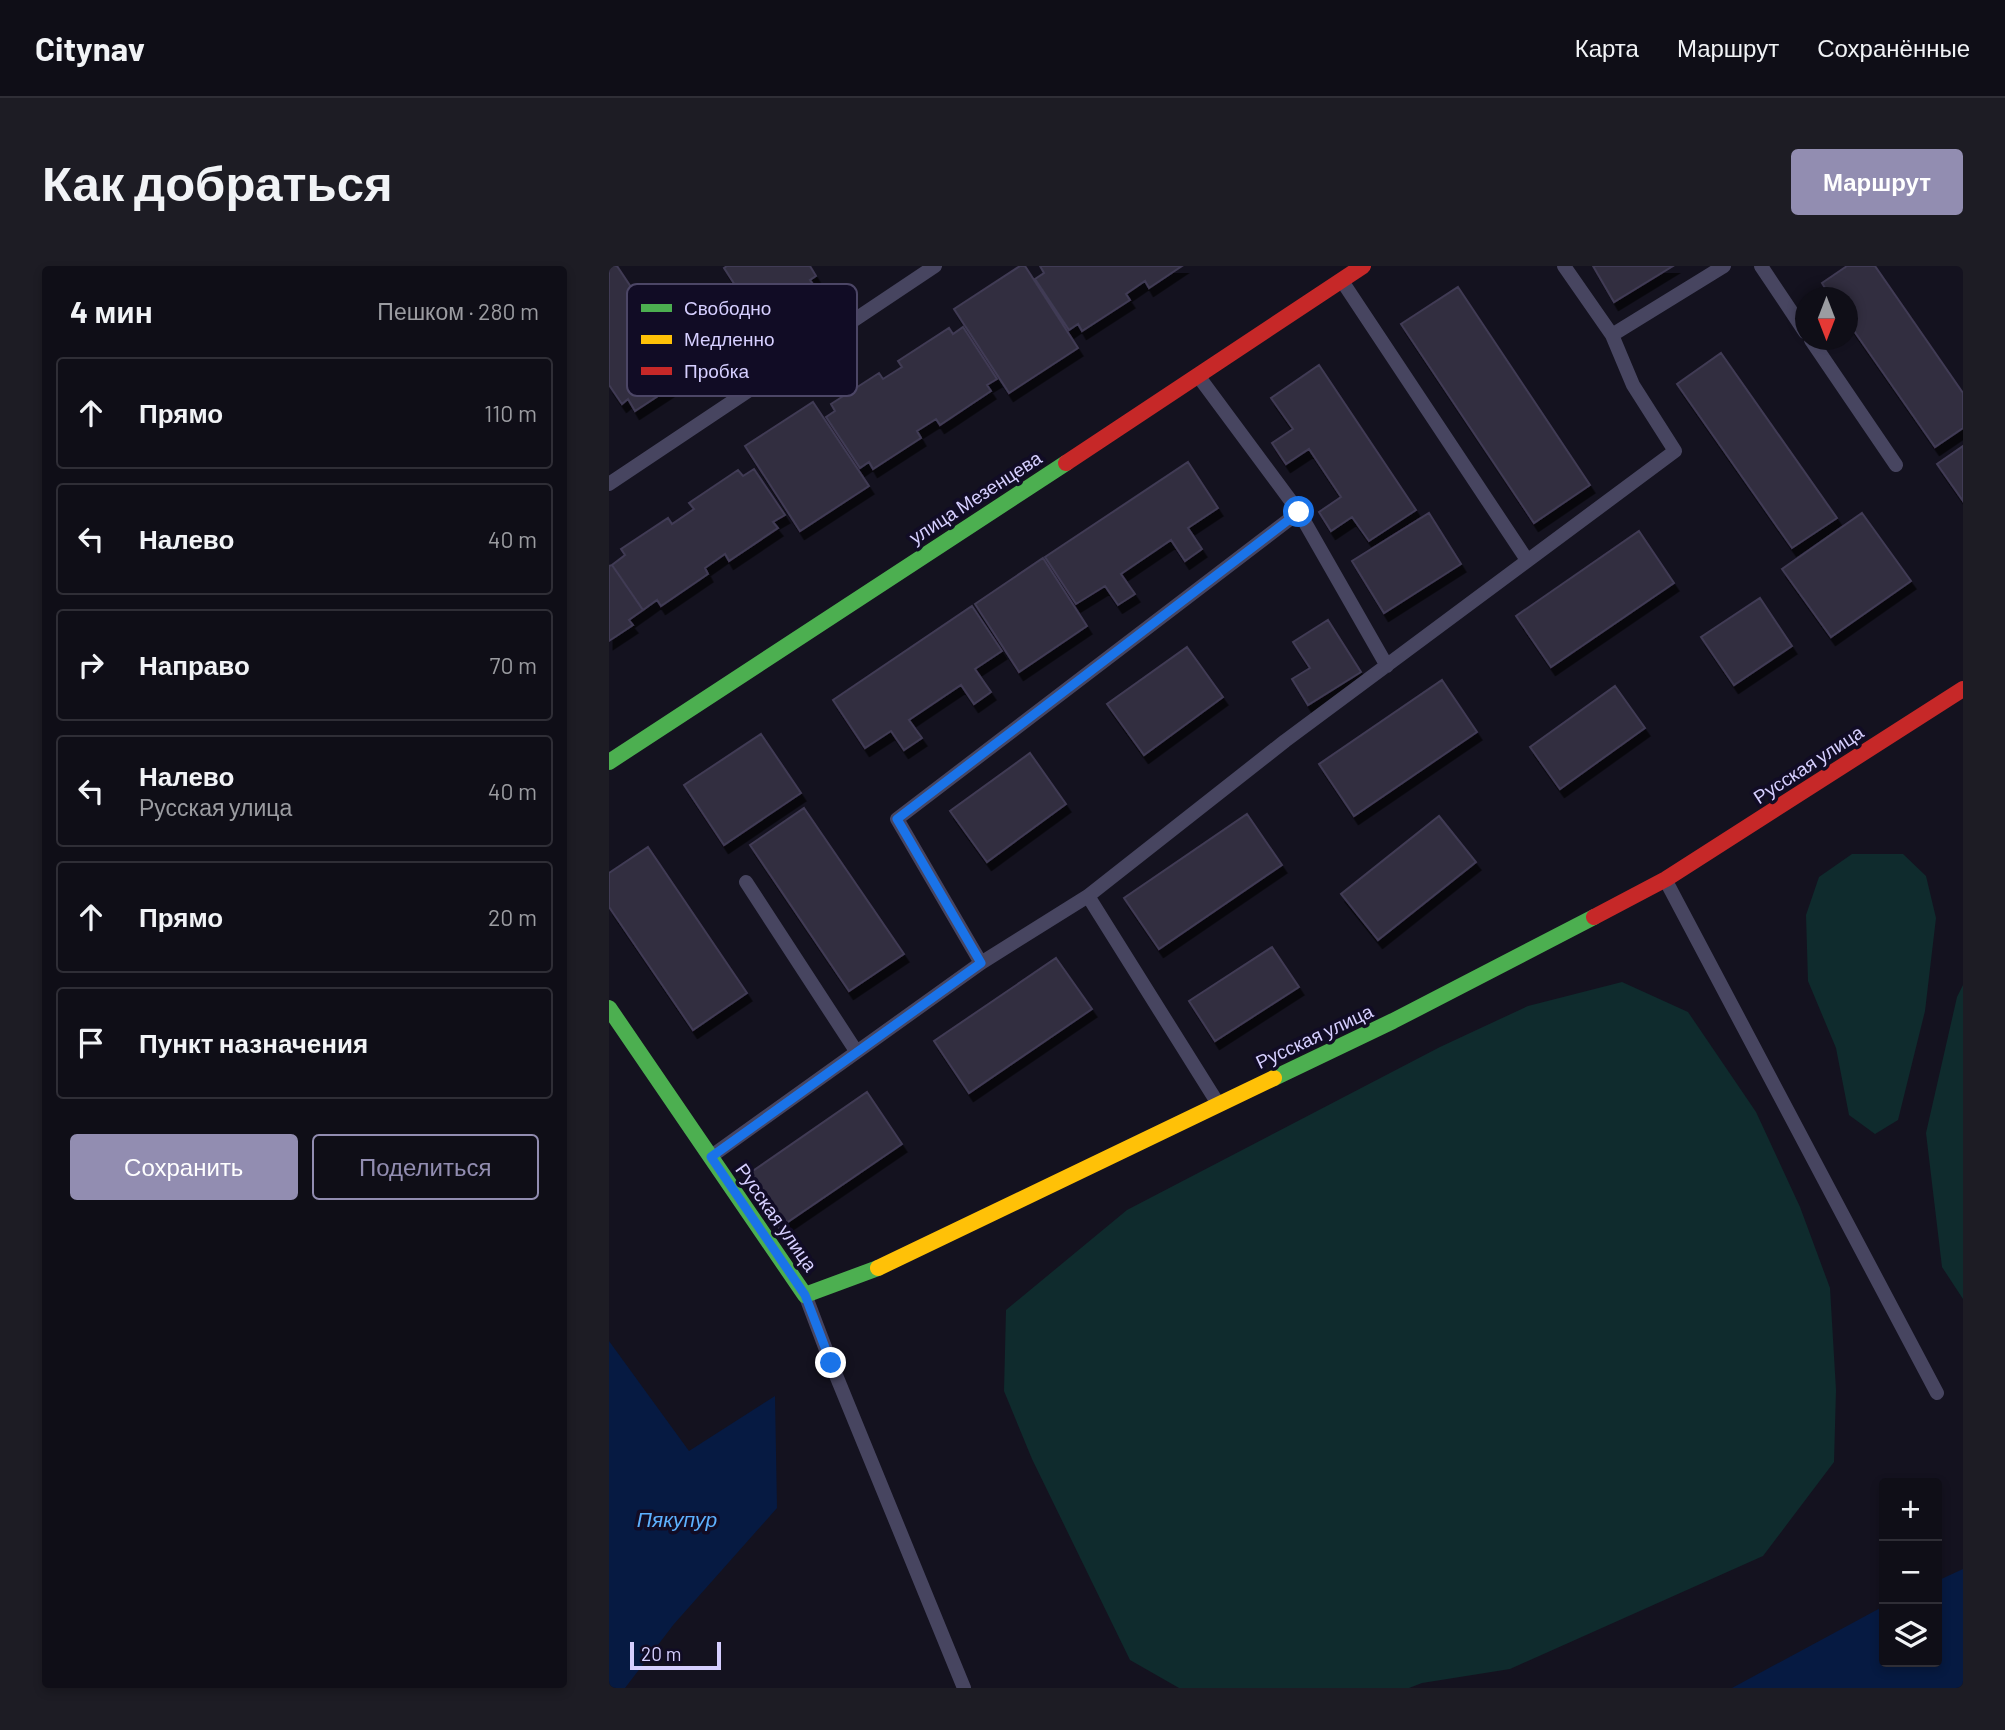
<!DOCTYPE html>
<html lang="ru">
<head>
<meta charset="utf-8">
<style>
	body { margin:0; font-family:Barlow,sans-serif; background:#1d1c24; color:#f1f3f6 }
	.controls { position:absolute; right:21px; bottom:21px; display:grid; overflow:hidden; border-radius:7px; box-shadow:0 4px 10px #0003 }
	.controls button { width:63px; height:63px; display:grid; place-items:center; padding:0; border:0; border-bottom:2px solid #2f2e36; background:#0f0e17; color:#f1f3f6; font:35px sans-serif }
	.compass { position:absolute; left:1186px; top:21px; width:63px; height:63px; border-radius:50%; background:#0f0e17; box-shadow:0 4px 10px #0003; rotate:180deg }
	.scale { position:absolute; left:21px; bottom:18px; width:91px; box-sizing:border-box; padding-left:7px; border:4px solid #d6cfff; border-top:0; font-size:19px; line-height:24px; white-space:nowrap; color:#d6cfff; -webkit-text-stroke:5px #110c25; paint-order:stroke }
	.stop { position:absolute; width:21px; height:21px; margin:-16px; border:5px solid #1a73e8; border-radius:50%; background:#fff }
	.stop.end { background:#1a73e8; border-color:#fff; box-shadow:0 2px 7px #0008 }
	.list { margin:0; padding:0; list-style:none }
	h2 { display:flex; justify-content:space-between; align-items:center; height:91px; margin:0; padding:0 28px; font-size:30px }
	h2 small { font-size:23px; font-weight:400; color:#9b9ca1 }
	.list li { display:grid; grid-template-columns:46px 1fr auto; gap:21px; align-items:center; box-sizing:border-box; height:112px; margin:0 14px 14px; padding:0 14px; border:2px solid #2f2e36; border-radius:7px }
	.list b { display:block; font-size:26px; white-space:nowrap }
	.list p { margin:0; font-size:23px; white-space:nowrap; color:#9b9ca1 }
	.list em { font-size:23px; font-style:normal; color:#9b9ca1 }
	.actions { display:flex; gap:14px; padding:21px 28px }
	.actions a { flex:1; padding:16px 0; border:2px solid #928db1; border-radius:7px; text-align:center; font-size:24px; color:#928db1 }
	.actions .main { background:#928db1; color:#fff }
	.icon { flex:none; width:38px; height:38px; fill:none; stroke:currentColor; stroke-width:2; stroke-linecap:round; stroke-linejoin:round }
	.map { position:relative; flex:none; width:1354px; height:1422px; overflow:hidden; border-radius:7px }
	header { display:flex; align-items:center; gap:42px; box-sizing:border-box; height:98px; padding:0 35px; background:#0f0e17; border-bottom:2px solid #2f2e36 }
	header strong { font-size:33px }
	nav { display:flex; gap:38px; margin-inline-start:auto; font-size:24px }
	.intro { display:flex; align-items:center; justify-content:space-between; box-sizing:border-box; height:168px; padding:0 42px }
	h1 { margin:0; font-size:49px }
	.button { padding:18px 32px; border-radius:7px; background:#928db1; color:#fff; font-size:24px; font-weight:700 }
	main { display:flex; gap:42px; padding:0 42px }
	aside { flex:1; background:#0f0e17; border-radius:7px; box-shadow:0 4px 10px #0003 }
	.map>svg:first-child { display:block }
	.green { fill:#0f2b2d }
	.water { fill:#061a42 }
	.building { fill:#322f41; stroke:#413b54; stroke-width:2; filter:url(#shadow) }
	.lines { fill:none; stroke-linecap:round; stroke-linejoin:round }
	.lane { stroke:#474560; stroke-width:14 }
	.fast { stroke:#4caf50; stroke-width:16 }
	.slow { stroke:#ffc107; stroke-width:16 }
	.jam { stroke:#c62828; stroke-width:16 }
	.route { stroke:#1a73e8; stroke-width:9 }
	.labels { text-anchor:middle; dominant-baseline:central; stroke-width:7; stroke-linejoin:round; paint-order:stroke }
	.street-label { font-size:19px; fill:#d6cfff; stroke:#110c25 }
	.water-label { font-size:21px; font-style:italic; fill:#5db1ff; stroke:#110c25 }
	.key { fill:#110c25; stroke:#4c4666; stroke-width:2 }
	.key-label { font-size:19px; fill:#d6cfff }
</style>
</head>
<body>
<header>
<strong>Citynav</strong>
<nav><a>Карта</a><a>Маршрут</a><a>Сохранённые</a></nav>
</header>
<div class="intro"><h1>Как добраться</h1><a class="button">Маршрут</a></div>
<main>
<aside>
<h2>4 мин<small>Пешком · 280 m</small></h2>
<ul class="list">
<li><svg class="icon" aria-label="ahead" viewBox="0 0 24 24"><path d="M12 20V5M6 11l6-6 6 6"/></svg><div><b>Прямо</b></div><em>110 m</em></li>
<li><svg class="icon" aria-label="left" viewBox="0 0 24 24"><path d="M17 20v-9H6M10 6l-5 5 5 5"/></svg><div><b>Налево</b></div><em>40 m</em></li>
<li><svg class="icon" aria-label="right" viewBox="0 0 24 24"><path d="M7 20v-9h11M14 6l5 5-5 5"/></svg><div><b>Направо</b></div><em>70 m</em></li>
<li><svg class="icon" aria-label="left" viewBox="0 0 24 24"><path d="M17 20v-9H6M10 6l-5 5 5 5"/></svg><div><b>Налево</b><p>Русская улица</p></div><em>40 m</em></li>
<li><svg class="icon" aria-label="ahead" viewBox="0 0 24 24"><path d="M12 20V5M6 11l6-6 6 6"/></svg><div><b>Прямо</b></div><em>20 m</em></li>
<li><svg class="icon" aria-label="arrive" viewBox="0 0 24 24"><path d="M6 21V4h12l-3 4 3 4H6"/></svg><div><b>Пункт назначения</b></div></li>
</ul>
<div class="actions"><a class="main">Сохранить</a><a>Поделиться</a></div>
</aside>
<div class="map">
<svg width="1354" height="1422" viewBox="0 0 1354 1422">
	<defs>
		<filter id="shadow"><feDropShadow dx="4.5" dy="8" stdDeviation="0" flood-color="#0009"/></filter>
	</defs>
	<rect width="100%" height="100%" fill="#14121f"/>
	<path class="green" d="M1243,588h51l23,22 10,42 -11,93 -27,109 -23,14 -26,-19 -13,-67 -28,-67 -2,-66 13,-38z
		M1013,716l66,30 68,100 44,95 30,81 6,102 -2,72 -71,94 -253,113 -88,14 -13,5h-230l-49,-28 -98,-201 -28,-68 2,-81 121,-100 313,-163 88,-41z
		M1354,719v314l-21,-32 -16,-134 31,-136z"/>
	<path class="water" d="M0,1075l80,110 86,-55 2,112 -103,116 -49,64h-16z
		M1354,1303v119h-231l152,-82v56h53v-81z"/>
	<path class="building" d="M0,0h8l22,33 -5,3 11,18 6,-4 32,48 -6,4 7,11 -49,32 -7,-12 -6,5 -13,-19z
		M118,0h83l6,10 -6,4 8,11 -49,32 -7,-11 -7,4 -31,-48z
		M411,0h5l53,82 -69,45 -55,-84z
		M431,0h142l-33,22 -4,-7 -19,13 4,6 -48,31 -4,-7 -9,6 -34,-51 9,-6z
		M984,0h80l-59,36z
		M1238,0h28l88,127v35l-28,19 -88,-126v-23h-16l-9,-15z
		M849,21l132,198 -56,38 -133,-199z
		M354,61l34,52 -10,6 4,6 -51,34 -4,-6 -19,12 4,7 -48,31 -4,-7 -9,6 -34,-51 9,-6 -4,-7 48,-31 4,6 19,-12 -4,-6 51,-33 4,6z
		M1112,87l116,165 -45,30 -115,-164z
		M710,99l97,145 -47,31 -17,-24 -21,14 -12,-19 22,-15 -32,-48 -23,15 -14,-21 21,-14 -22,-31z
		M204,136l56,84 -69,45 -55,-85z
		M1354,180v55l-26,-37z
		M579,196l30,46 -30,20 14,21 -17,12 -14,-21 -50,34 14,20 -17,11 -13,-19 -29,18 -31,-47z
		M145,203l31,46 -12,7 5,6 -49,33 -4,-7 -20,14 3,6 -47,32 -4,-6 -14,10 -31,-45 13,-10 -4,-6 47,-31 4,6 22,-15 -5,-6 49,-33 5,6z
		M820,247l32,51 -77,49 -32,-52z
		M1253,247l49,68 -80,56 -49,-68z
		M1030,265l35,52 -123,84 -35,-51z
		M434,292l44,68 -68,46 -44,-68z
		M3,299l31,45 -14,10 4,5 -24,16v-75z
		M1151,332l32,48 -58,39 -33,-48z
		M363,340l30,45 -27,18 16,23 -17,12 -13,-19 -52,35 13,18 -18,12 -13,-19 -26,17 -32,-48z
		M719,354l33,52 -53,33 -16,-26 18,-11 -17,-26z
		M578,381l36,50 -79,58 -37,-51z
		M833,414l35,52 -123,84 -35,-52z
		M1006,420l30,42 -85,61 -30,-42z
		M152,468l40,59 -77,52 -40,-60z
		M421,487l36,51 -79,58 -37,-51z
		M195,542l100,146 -55,37 -99,-146z
		M638,548l35,51 -123,84 -35,-51z
		M830,550l37,46 -98,78 -37,-46z
		M39,581l99,146 -54,37 -84,-123v-34z
		M663,681l27,40 -84,54 -26,-40z
		M447,692l36,51 -123,84 -35,-52z
		M258,826l35,52 -123,84 -35,-51z"/>
	<g class="lines">
		<path class="lane" d="M955,0l48,69 112,-69
			M1152,0l44,66
			M733,15l185,279
			M1202,74l85,125
			M590,111l100,135 88,154
			M0,218l326,-218
			M1057,615l271,512
			M137,616l110,169
			M479,630l129,206
			M372,697l-84,-144 402,-307
			M104,889l268,-192 107,-67 197,-155 390,-290 -42,-66 -21,-50
			M197,1031l25,66 133,325"/>
		<path class="fast" d="M0,496l457,-299
			M0,742l196,287 73,-27
			M665,812l119,-57 201,-104"/>
		<path class="slow" d="M269,1002l396,-190"/>
		<path class="jam" d="M457,197l297,-197
			M985,651l72,-38 297,-190"/>
	</g>
	<g class="lines">
		<path class="route" d="M222,1097l-26,-68 -94,-138 270,-194 -84,-144 402,-307"/>
	</g>
	<g class="labels">
		<g class="street-label">
			<text transform="translate(366 231) rotate(-33)">улица Мезенцева</text>
			<text transform="translate(1199 498) rotate(-33)">Русская улица</text>
			<text transform="translate(705 770) rotate(-25)">Русская улица</text>
			<text transform="translate(168 951) rotate(55)">Русская улица</text>
		</g>
		<g class="water-label">
			<text x="68" y="1252">Пякупур</text>
		</g>
	</g>
	<rect x="18" y="18" width="230" height="112" rx="10" class="key"/>
	<rect x="32" y="38" width="31" height="8" fill="#4caf50"/>
	<rect x="32" y="69" width="31" height="9" fill="#ffc107"/>
	<rect x="32" y="101" width="31" height="8" fill="#c62828"/>
	<g class="key-label">
		<text x="75" y="49">Свободно</text>
		<text x="75" y="80">Медленно</text>
		<text x="75" y="112">Пробка</text>
	</g>
</svg>
<div class="controls">
<button>+</button>
<button>−</button>
<button><svg class="icon" aria-label="layers" viewBox="0 0 24 24"><path d="M12 4l9 5-9 5-9-5zM3 14l9 5 9-5"/></svg></button>
</div>
<svg class="compass" viewBox="-18 -18 36 36"><path d="M0-13l5 13h-10z" fill="#e53935"/><path d="M0 13l5-13h-10z" fill="#9b9ca1"/></svg>
<div class="scale">20 m</div>
<div class="stop" style="left:690px;top:246px"></div>
<div class="stop end" style="left:222px;top:1097px"></div>
</div>
</main>
</body>
</html>
